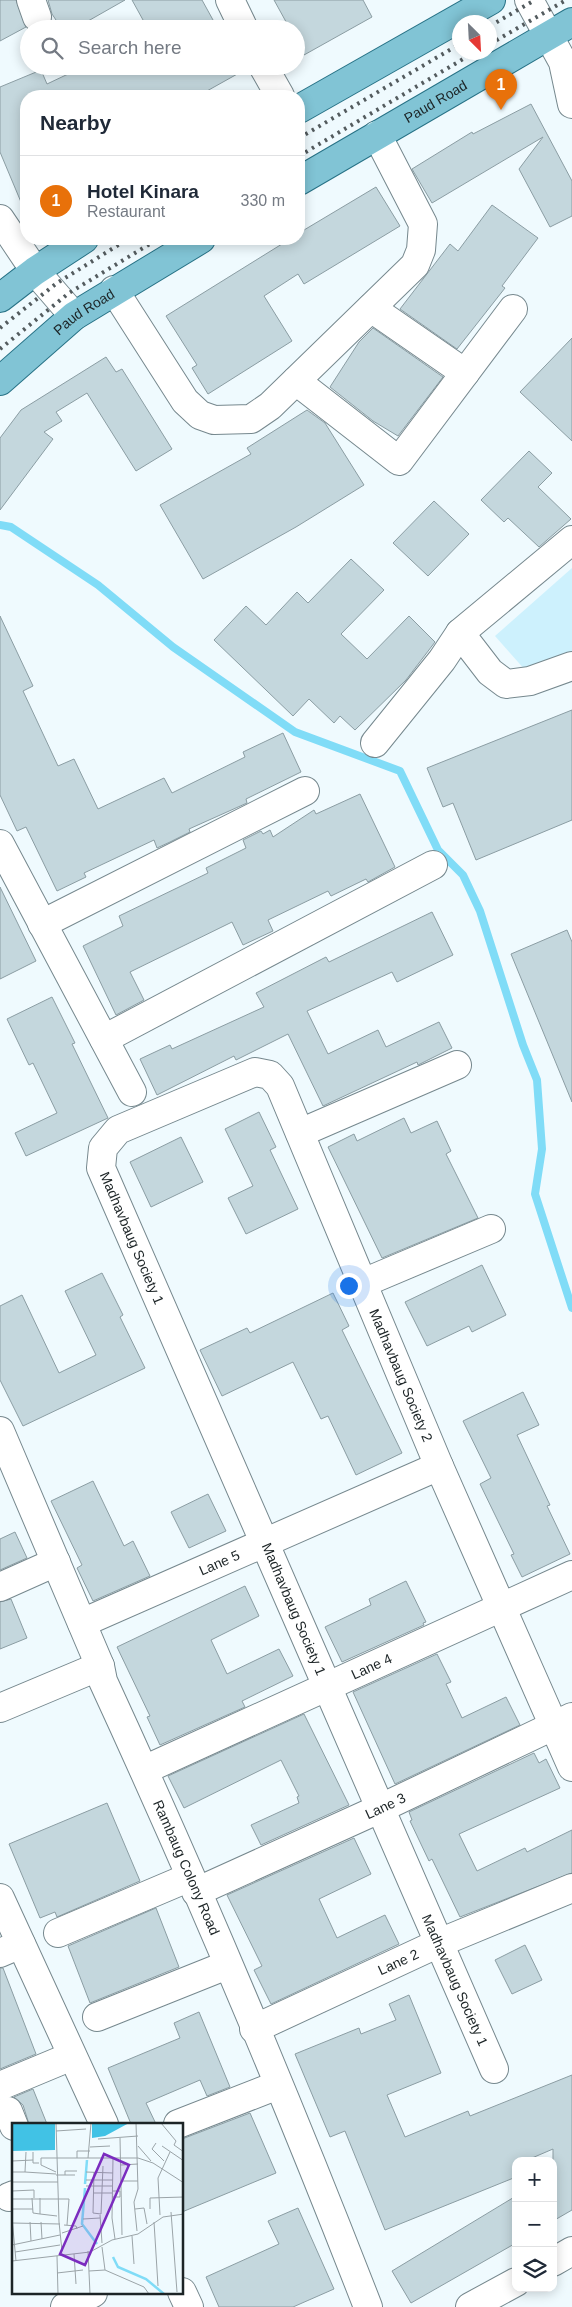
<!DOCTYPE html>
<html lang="en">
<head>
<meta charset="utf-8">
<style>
	body { margin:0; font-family:Arial,sans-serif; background:#f2f2f3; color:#1f2937 }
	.controls { position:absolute; right:15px; bottom:15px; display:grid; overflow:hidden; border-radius:10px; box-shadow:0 2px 12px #0003 }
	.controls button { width:45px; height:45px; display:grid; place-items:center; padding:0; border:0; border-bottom:1px solid #e0e1e3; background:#fff; color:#1f2937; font:25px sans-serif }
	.compass { position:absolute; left:452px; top:15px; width:45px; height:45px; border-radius:50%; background:#fff; box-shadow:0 2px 12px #0003; rotate:156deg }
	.you { position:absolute; left:348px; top:1285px; width:18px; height:18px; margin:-12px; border:4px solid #fff; border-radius:50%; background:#1a73e8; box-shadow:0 0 0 8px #1a73e833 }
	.badge { display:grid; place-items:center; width:32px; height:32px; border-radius:50%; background:#2563eb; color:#fff; font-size:16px; font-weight:700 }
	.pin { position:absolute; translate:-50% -41px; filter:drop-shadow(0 1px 2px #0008) }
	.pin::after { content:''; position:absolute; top:26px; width:18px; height:15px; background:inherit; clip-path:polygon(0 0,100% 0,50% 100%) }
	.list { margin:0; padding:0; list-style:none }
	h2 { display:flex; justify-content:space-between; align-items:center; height:65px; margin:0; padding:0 20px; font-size:21px }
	h2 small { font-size:16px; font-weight:400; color:#747a83 }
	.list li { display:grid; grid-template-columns:32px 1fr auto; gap:15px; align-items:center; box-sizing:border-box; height:90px; padding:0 20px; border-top:1px solid #e0e1e3 }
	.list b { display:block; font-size:19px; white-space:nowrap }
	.list p { margin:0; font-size:16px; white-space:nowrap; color:#747a83 }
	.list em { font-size:16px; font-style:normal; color:#747a83 }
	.icon { flex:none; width:28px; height:28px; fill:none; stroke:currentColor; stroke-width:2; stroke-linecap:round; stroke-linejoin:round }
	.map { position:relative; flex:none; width:572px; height:2307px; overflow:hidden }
	.search { position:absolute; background:#fff; box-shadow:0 2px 12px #0003; left:20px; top:20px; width:285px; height:55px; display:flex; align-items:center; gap:12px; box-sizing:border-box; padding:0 18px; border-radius:28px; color:#747a83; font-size:19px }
	.panel { position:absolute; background:#fff; box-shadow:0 2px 12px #0003; left:20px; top:90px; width:285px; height:155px; border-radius:20px }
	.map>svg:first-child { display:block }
	.green { fill:#cdf1fd }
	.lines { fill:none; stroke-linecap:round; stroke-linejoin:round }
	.stream { stroke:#80dcf7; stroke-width:8 }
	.building { fill:#c4d7dd; stroke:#8b9da3 }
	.minor-casing { stroke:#76888e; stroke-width:30 }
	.major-casing { stroke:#277286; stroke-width:30 }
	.minor { stroke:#fff; stroke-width:28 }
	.major { stroke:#81c4d5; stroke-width:28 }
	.rail { stroke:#535b5e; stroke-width:4; stroke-dasharray:2.5 5; stroke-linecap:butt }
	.labels { text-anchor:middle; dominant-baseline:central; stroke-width:4; stroke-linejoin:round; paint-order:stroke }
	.street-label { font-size:14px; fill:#1c2426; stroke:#fff }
	.inset-river { fill:none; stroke:#80dcf7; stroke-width:2.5 }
	.inset-road { fill:none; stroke:#9ba4a8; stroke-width:1 }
	.view { fill:#7b2cbf; fill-opacity:0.15; stroke:#7b2cbf; stroke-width:2.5 }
	.inset-edge { fill:none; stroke:#1c2426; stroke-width:2.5 }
</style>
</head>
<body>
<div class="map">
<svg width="572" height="2307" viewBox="0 0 572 2307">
	<rect width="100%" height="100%" fill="#effafe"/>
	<path class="green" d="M572,568v85l-46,18 -31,-35z"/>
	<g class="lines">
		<path class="stream" d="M0,525l11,2 87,58 75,62 122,85 105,39 38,79 25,25 17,36 43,134 14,35 5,69 -7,45 37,114"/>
	</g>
	<path class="building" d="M0,0h16l10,27 -26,14z
		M48,0h77l-51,29h-12l-10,-15z
		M132,0h70l16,29h-70z
		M274,0h89l9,17 -68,38 -8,-15v-11h-6z
		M85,66h162l1,2 -50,28h-172v118l-26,-62v-65l41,-17 6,14z
		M531,104l41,77v35l-22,11 -31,-58 24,-32 -111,66 -20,-34 60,-37 1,2z
		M376,187l24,39 -96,58 -6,-10 -34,22 28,45 -84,53 -16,-26 5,-3 -31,-49 124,-77h9v-6z
		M492,205l46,33 -36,48 3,2 -48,61 -57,-40 50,-65 8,7z
		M373,328l70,49 -45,59 -25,-15 -43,-34 29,-45z
		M572,338v103l-52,-49z
		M106,357l10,15 6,-3 50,80 -36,22 -49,-78 -31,19 6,9 -18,11 9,7 -53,71v-72l21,-28z
		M307,410l18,13 39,62 -68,42 -93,52 -43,-74 91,-51 -4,-6z
		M529,451l23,22 -14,14 33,32 -32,28 -31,-29 -4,4 -23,-22z
		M434,501l35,33 -41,42 -35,-33z
		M351,559l33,31 -43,44 26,25 42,-43 26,26 -29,38 -51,50 -15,-14 -6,7 -25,-24 -16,17 -79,-76 32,-34 20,19 31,-33 11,11z
		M0,616l33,70 -10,5 35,75 16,-7 24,50 66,-31 8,15 73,-36 -2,-5 40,-19 18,39 -55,27 1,4 -58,26 1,3 -20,10 -13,6 -3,-8 -70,33 2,4 -29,14 -31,-64 -9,4 -17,-36z
		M572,710v110l-96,40 -23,-57 -10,4 -16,-39z
		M360,794l35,73 -27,15 -2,-3 -35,17 -3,-5 -60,29 5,11 -30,14 -11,-23 -102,50 14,28 -28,15 -33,-69 40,-20 -4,-10 89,-43 -2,-5 40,-20 -3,-8 18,-9 2,3 7,-4 3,7 41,-27 2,4z
		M0,887l36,74 -36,18z
		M432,912l21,43 -56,27 -5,-10 -85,39 21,43 50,-24 8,17 53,-25 13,26 -34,17 -1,-3 -94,44 -35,-72 -52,26 -2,-4 -77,39 -17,-36 30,-14 2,4 92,-42 -8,-14 70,-36 3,5z
		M567,930l5,12v160l-61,-148z
		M52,997l23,46 -3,1 36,74 -82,38 -11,-23 42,-20 -24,-50 -4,2 -22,-46z
		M259,1112l17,35 -6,3 28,59 -52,25 -18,-36 25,-12 -28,-57z
		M404,1118l7,15 26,-12 14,30 -5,3 32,64 -96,40 -54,-111 26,-13 3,7z
		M181,1137l22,45 -52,25 -21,-45z
		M482,1265l24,50 -34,17 -3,-6 -42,20 -22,-44z
		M102,1273l21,42 -3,2 25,51 -122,58 -23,-46v-74l22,-11 37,78 37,-18 -31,-64z
		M333,1293l16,33 -7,4 60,123 -46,22 -28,-59 -7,3 -28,-57 -71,34 -22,-46 47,-22 3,5z
		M523,1392l16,33 -22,10 33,70 -3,1 23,48 -48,23 -11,-22 3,-1 -34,-70 11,-6 -28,-57z
		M93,1481l31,65 9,-5 17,35 -57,25 -16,-33 5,-3 -31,-64z
		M208,1494l18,37 -37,17 -18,-36z
		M15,1532l12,26 -27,12v-31z
		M406,1581l20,41 -3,1 1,2 -82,37 -17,-35 46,-22 -2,-6z
		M245,1586l14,30 -48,24 16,34 52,-25 14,27 -51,25 3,6 -85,38 -13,-28 3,-1 -33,-69z
		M11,1599l16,39 -27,11v-47z
		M437,1654l14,28 -5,2 16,34 44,-21 14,28 -125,59 -42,-92z
		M304,1714l45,91 -88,40 -10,-20 48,-22 -2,-6 2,-1 -18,-36 -97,48 -16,-32z
		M534,1753l5,10 7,-4 14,29 -101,46 18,37 48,-23 2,4 45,-22v43l-112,44 -28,-58 -3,2 -19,-40 2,-1 -3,-8z
		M107,1803l33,78 -83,36 -2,-5 -15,6 -31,-74z
		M354,1838l17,36 -52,25 18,39 48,-23 14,29 -128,60 -17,-34 8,-4 -35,-71z
		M156,1908l23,59 -89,36 -22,-57z
		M525,1945l17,35 -30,14 -17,-34z
		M0,1968h3l33,86 -36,15z
		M409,1995l32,78 -54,22 18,42 63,-26 2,5 102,-41v135l-19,11v-72l-28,12h-9v16l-131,53 -40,-99 -15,6 -35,-83 64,-26 2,6 35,-14 -7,-16z
		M199,2012l31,75 -23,9 -7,-16 -54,23 10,21h-25l-23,-56 72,-30 -6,-15z
		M33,2089l14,35h-18l-6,-19 -9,-8z
		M250,2113l26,60 -94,39v-73z
		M516,2196v47l-105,60 -19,-32z
		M298,2208l36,81 -41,18h-74l-13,-30 73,-33 -11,-23z"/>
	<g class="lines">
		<defs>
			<g id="minor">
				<path d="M31,0l6,17"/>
				<path d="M230,0l14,29"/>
				<path d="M529,0l34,62 9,42"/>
				<path d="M263,66l17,30"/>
				<path d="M0,219l35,52 39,45"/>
				<path d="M114,290l71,111 15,14 14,5 37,-1 19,-13 145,-141 6,-15 2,-26 -46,-89"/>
				<path d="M371,308l94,65"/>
				<path d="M296,381l103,80 114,-152"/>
				<path d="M460,633l30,39 16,12 24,-3 42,-15"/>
				<path d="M375,743l67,-83 18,-27 112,-93"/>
				<path d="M0,844l132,248"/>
				<path d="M42,924l263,-133"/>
				<path d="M104,1039l329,-174"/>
				<path d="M300,1133l157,-68"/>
				<path d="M363,1283l128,-54"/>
				<path id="s1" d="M0,1431l100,235 3,15c95,206 183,415 265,626"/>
				<path d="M0,1587l56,-25"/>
				<path id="s2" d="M82,1623l357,-157"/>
				<path d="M0,1708l100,-42"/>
				<path id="s3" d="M144,1770l428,-195"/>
				<path id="s4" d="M196,1892l183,-83 193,-92"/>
				<path d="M0,1898l104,226"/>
				<path d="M58,1933l132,-56"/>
				<path d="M0,1953l21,-9"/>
				<path d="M97,2017l130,-52"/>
				<path id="s5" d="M254,2029l185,-86 133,-55"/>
				<path id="s6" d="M494,2069c-132,-300 -261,-601 -393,-901l2,-20 15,-18 137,-58 15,3 10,11 159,380 133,301"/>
				<path d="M0,2086l72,-30"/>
				<path d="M8,2111l6,15"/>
				<path d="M178,2124l100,-39"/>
				<path d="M9,2197l5,-2"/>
				<path d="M553,2262l19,-11"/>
				<path d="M182,2292l7,15"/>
				<path d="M65,2307l28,-14"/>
				<path d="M470,2307l46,-25"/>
			</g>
			<g id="major">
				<path d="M299,109l192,-109"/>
				<path id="s7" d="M299,181l273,-159"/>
				<path d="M0,298l35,-27 49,-32"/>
				<path id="s8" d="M0,381l74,-65 127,-77"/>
			</g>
		</defs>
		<use href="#minor" class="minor-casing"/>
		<use href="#major" class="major-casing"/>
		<use href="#minor" class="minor"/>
		<use href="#major" class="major"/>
		<path class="rail" d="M490,26l45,-26
			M490,44l76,-44
			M299,138l161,-94
			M299,156l176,-104
			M0,328l57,-45 71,-44
			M0,349l69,-56 89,-54"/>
	</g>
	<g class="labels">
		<g class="street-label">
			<text stroke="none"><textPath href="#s7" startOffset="158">Paud Road</textPath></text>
			<text stroke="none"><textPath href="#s8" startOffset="109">Paud Road</textPath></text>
			<text transform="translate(132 1238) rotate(67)">Madhavbaug Society 1</text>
			<text stroke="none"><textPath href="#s6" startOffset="1519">Madhavbaug Society 2</textPath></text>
			<text stroke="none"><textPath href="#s2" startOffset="150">Lane 5</textPath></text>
			<text transform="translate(294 1609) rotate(67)">Madhavbaug Society 1</text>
			<text stroke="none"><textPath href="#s3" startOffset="250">Lane 4</textPath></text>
			<text stroke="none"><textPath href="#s4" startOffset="208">Lane 3</textPath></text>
			<text stroke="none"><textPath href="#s1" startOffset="475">Rambaug Colony Road</textPath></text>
			<text stroke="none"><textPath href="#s5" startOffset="159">Lane 2</textPath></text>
			<text transform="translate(455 1980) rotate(66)">Madhavbaug Society 1</text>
		</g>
	</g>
	<g transform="translate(12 2123)">
		<rect width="171" height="171" fill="#effafe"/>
		<path d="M0,0h43v27l-43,1zM80,0h37l-24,13 -13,2z" fill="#41c2e5"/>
		<path class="inset-river" d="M73,61l2,-24M73,65l-3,36 15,20M101,134l5,10 28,12 18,15"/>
		<path class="inset-road" d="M44,0l3,99M124,0l2,66 -4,13 3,29M149,0l15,18 -2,4 10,7M44,8l30,-2M108,15l2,97M86,16l40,-3M144,20l-4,6 12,12M126,23l13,15M150,23l22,15M78,24l20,-1M21,29v11h6M65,35v-7h13M76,35l3,-35M101,35l-1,60 3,21M0,38l21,-1M109,42l17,-1M0,49h13l1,-20M13,49l31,2M44,49l-15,-7v-7h97l15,5 31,20M74,49l27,1M82,49l-1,41 8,1 2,-48M44,52h19M53,52v-4h12M74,57h27M109,58h17M0,59h46M74,63h26M0,68l22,-1v8M82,70h18M100,74h8v-6h-8M20,75l1,15 7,1v-16M0,76h57l-2,26M0,86h21M123,86l9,-1 3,16M138,86v-11l34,-1M159,89l6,80M28,91l17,2M88,92l2,28M148,92l-2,-37 12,-26M0,95l4,43M71,96l17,-1M18,99l1,19M29,99l1,17M47,99l3,29M142,99l4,64M0,100l48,1M52,102l12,1 1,3M50,110l21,-7M120,113l2,28M0,122l48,-10M90,124l3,23M76,128l2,43M3,129l45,-7M62,131l2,30M45,133l1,38M0,138l78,-9 22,-12 26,-6 25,-17 21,-3M77,148l16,-1 39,17 5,7M45,150l26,-3"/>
		<path class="view" d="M92,31l25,11 -44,100 -25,-11z"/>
		<rect width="171" height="171" class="inset-edge"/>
	</g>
</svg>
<div class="controls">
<button>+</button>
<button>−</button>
<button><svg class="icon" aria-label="layers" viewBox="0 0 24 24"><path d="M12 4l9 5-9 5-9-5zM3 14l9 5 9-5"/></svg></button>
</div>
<svg class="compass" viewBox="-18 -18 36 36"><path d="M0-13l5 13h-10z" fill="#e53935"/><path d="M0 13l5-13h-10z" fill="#747a83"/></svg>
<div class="you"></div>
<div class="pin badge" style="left:501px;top:110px;background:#e8710a">1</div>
<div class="search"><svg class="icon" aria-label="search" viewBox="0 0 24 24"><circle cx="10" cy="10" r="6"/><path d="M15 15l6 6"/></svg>Search here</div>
<section class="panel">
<h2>Nearby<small></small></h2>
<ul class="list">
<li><span class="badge" style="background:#e8710a">1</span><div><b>Hotel Kinara</b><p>Restaurant</p></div><em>330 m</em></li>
</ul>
</section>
</div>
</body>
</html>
